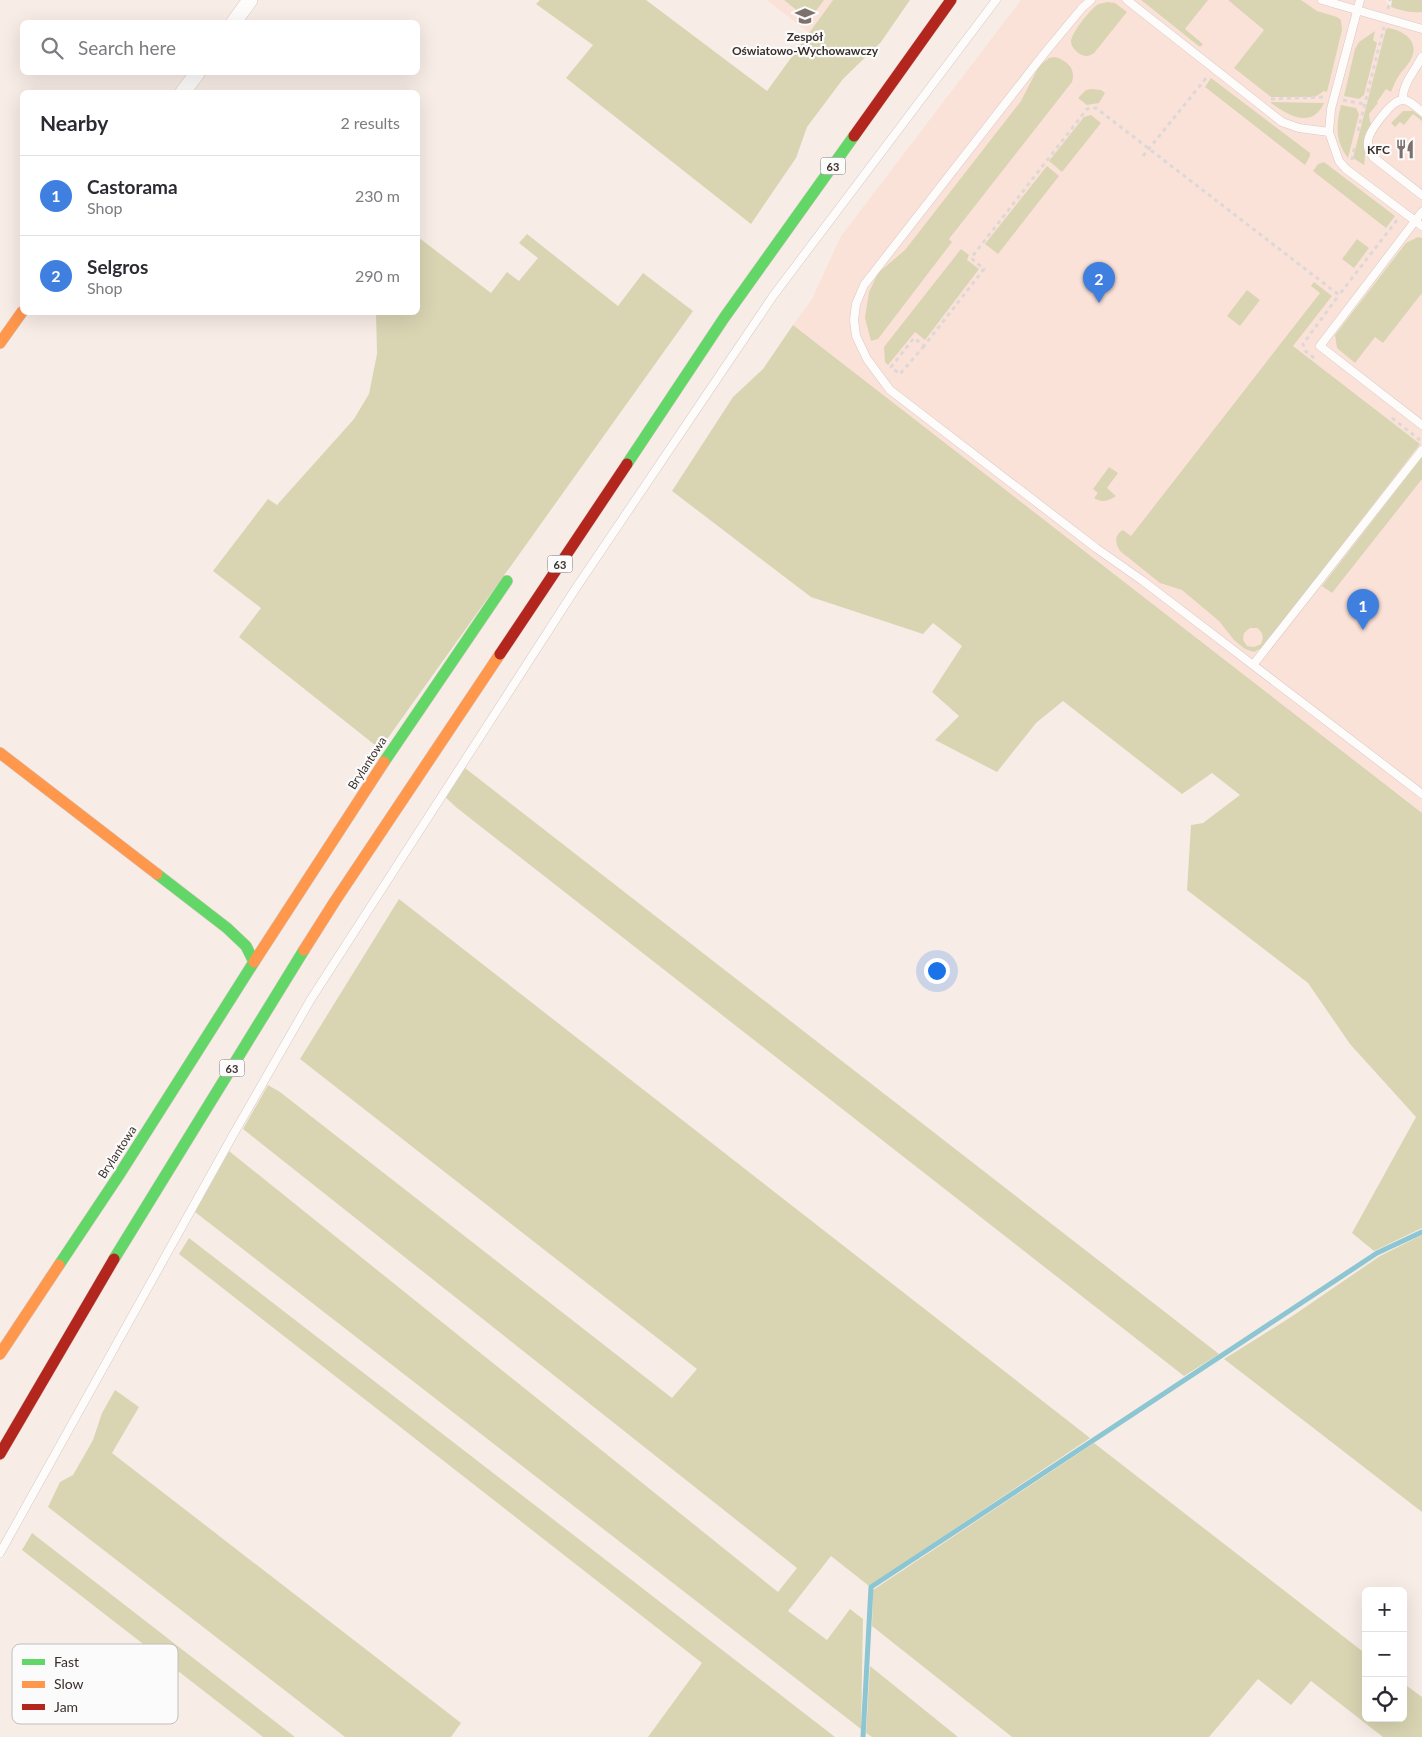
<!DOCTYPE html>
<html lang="en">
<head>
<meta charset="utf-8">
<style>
	body { margin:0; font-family:Lato,sans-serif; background:#f2f2f3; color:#2b2b33 }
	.controls { position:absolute; right:15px; bottom:15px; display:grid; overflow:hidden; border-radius:8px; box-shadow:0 5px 20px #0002 }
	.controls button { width:45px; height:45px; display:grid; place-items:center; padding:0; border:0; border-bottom:1px solid #e1e1e2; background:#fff; color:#2b2b33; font:25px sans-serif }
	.you { position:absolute; left:936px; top:970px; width:18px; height:18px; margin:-12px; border:4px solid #fff; border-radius:50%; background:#1a73e8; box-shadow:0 0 0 8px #1a73e833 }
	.badge { display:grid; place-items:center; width:32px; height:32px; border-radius:50%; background:#7c716c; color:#fff; font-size:16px; font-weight:700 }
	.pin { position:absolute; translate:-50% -41px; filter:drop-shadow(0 1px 2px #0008) }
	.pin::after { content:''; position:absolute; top:26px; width:18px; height:15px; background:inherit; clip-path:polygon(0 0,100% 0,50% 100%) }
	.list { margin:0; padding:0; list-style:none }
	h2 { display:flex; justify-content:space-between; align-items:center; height:65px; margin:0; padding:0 20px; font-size:21px }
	h2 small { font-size:16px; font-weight:400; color:#7c7c81 }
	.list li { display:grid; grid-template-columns:32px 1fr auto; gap:15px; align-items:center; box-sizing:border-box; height:80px; padding:0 20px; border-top:1px solid #e1e1e2 }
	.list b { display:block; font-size:19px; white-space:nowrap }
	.list p { margin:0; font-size:16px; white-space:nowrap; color:#7c7c81 }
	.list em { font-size:16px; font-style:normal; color:#7c7c81 }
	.icon { flex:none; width:28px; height:28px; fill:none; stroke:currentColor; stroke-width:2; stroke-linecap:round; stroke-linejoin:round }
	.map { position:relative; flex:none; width:1422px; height:1737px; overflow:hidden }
	.search { position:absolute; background:#fff; box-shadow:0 5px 20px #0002; left:20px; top:20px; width:400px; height:55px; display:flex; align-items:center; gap:12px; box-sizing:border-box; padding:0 18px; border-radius:8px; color:#7c7c81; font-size:19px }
	.panel { position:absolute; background:#fff; box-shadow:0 5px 20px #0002; left:20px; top:90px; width:400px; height:225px; border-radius:8px }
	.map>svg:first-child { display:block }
	.built { fill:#fbe2d8 }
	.green { fill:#d9d5b3; fill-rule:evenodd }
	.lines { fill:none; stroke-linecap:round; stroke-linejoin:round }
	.stream { stroke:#8cc6d2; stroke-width:5 }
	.lane-casing { stroke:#d4c9c4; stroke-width:9 }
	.street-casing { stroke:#d4c9c4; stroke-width:16 }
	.fast-casing { stroke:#d4c9c4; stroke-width:12 }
	.slow-casing { stroke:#d4c9c4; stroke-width:12 }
	.jam-casing { stroke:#d4c9c4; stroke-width:12 }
	.path { stroke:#ddd8d7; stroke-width:3; stroke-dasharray:4 4; stroke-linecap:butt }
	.lane { stroke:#fefcfb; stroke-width:8 }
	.street { stroke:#fefcfb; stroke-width:15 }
	.fast { stroke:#63d668; stroke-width:11 }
	.slow { stroke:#ff974d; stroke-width:11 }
	.jam { stroke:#b3261e; stroke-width:11 }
	.labels { text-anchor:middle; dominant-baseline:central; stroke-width:4.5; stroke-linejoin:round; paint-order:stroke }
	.shield { fill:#fbfbfb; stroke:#746c69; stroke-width:1 }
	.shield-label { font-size:11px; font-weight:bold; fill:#3a2f2b }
	.poi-label { font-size:12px; font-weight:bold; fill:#3a2f2b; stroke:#fbfbfb }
	.street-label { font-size:12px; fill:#3a2f2b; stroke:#fbfbfb }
	.key { fill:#fbfbfb; stroke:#c1bebd; stroke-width:1 }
	.key-label { font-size:14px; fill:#3a2f2b }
</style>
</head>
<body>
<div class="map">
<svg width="1422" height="1737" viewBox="0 0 1422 1737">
	<rect width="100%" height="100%" fill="#f8ece6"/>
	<path class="built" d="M767,0h66l-24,33z
		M1021,0h364l6,7 6,3 17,2h8v801l-629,-488 19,-26 29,-63z"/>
	<path class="green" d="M540,0h106l121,91 66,-91h77l-29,42 -38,37 -36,48 -11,31 -45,66 -185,-146 27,-33 -57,-41z
		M784,0h40l-15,20z
		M1141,0h67l-23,29 18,15 -3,3z
		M1228,0h73l16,11 20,6 4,3 1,10 -15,62 -3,-1 -9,6h-44l-37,-29 30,-38z
		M1392,0h30v12c-11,1 -21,-1 -31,-5z
		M1108,2l7,1 12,9 -33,41c-2,1 -5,3 -7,3 -7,1 -17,-9 -16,-15 1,-9 19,-31 26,-36 3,-2 8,-2 11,-3z
		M1388,28c14,2 31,12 24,29 -3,8 -10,13 -14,20 -3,5 -5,10 -7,15l-5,-3 -9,13 1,1 -9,11 1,8 3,3c-12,16 -6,22 -9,40l-11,-7 33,-129z
		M1375,31l-2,9 4,3 -13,52 -5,4 -15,-3 11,-47 4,-7z
		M1055,57c13,4 21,12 17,25l-123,157 3,3 -74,97 -7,2 -6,-23 4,-26 9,-19 27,-23 116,-149 18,-35 10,-8z
		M1211,78l99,75v3l-5,9 -100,-78z
		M1091,89l10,1 4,3 -6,10 -12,2 -9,-7 8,-8z
		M1270,102l54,1c-12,27 -37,12 -54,-1z
		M1341,105l15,3 3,6 -11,44c-13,-17 -12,-33 -7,-53z
		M1403,111h10l9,7v3l-9,-7 -9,11 -4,-3 -5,5 -4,-4z
		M1091,115l10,8 -39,49 -13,-11 35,-44z
		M1324,162l71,54 -9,12 -73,-57 5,-7z
		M1047,166l12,10 -61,78 -13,-10z
		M527,234l91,72 25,-33 50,38 -313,438 -141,-112 22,-29 -48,-37 55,-72 9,6 77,-86 15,-25 8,-40 -1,-41 42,-1v-75l73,56 16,-21 12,9 19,-23 -19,-15z
		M1418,237l4,1v55l-39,50 -8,-6 -20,26 -18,-15 -2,-13 71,-92z
		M1357,239l12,9 -15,20 -12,-9z
		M961,249l8,6 -2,5 12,9 -54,71 -10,-8 -27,33 -3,-3 -1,-15z
		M1314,282l18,14 -39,50 127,98 -157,203 -9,5 -9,-3 -11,-9 -15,-19 -37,-31 -22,-7 -40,-32c-5,-8 -6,-16 3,-21l8,6 189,-243 -9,-7zM1250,628h7c6,4 7,9 4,16l-7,3 -7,-1 -4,-6 1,-7z
		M1247,290l13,10 -20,26 -13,-10z
		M793,325l629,488v415l-48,23 -22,-18 64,-116 -66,-73 -42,-61 -121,-93 4,-65 12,-2 37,-28 -28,-22 -30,21 -119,-93 -27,22 -39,49 -62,-32 24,-24 -27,-24 30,-46 -29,-23 -10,11 -112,-37 -139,-106 61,-94 30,-28z
		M1422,457v22l-90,114 -10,-7z
		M1109,467l9,6 -11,15 9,8c-7,5 -14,7 -22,2l4,-5 -5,-4z
		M465,768l754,586 -35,22 -727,-568 -12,-11z
		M399,899l691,539 -221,148 -38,-30 -43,55 39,29 23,-31 13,10 -2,110 -666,-517 34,-61 549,441 19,-24 -554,-439 25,-44 12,7 392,306 25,-29 -397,-310z
		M1422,1235v277l-198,-153 67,-42 89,-61z
		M189,1238l646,499h-187l54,-74 -523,-409z
		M115,1390l24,17 -27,46 349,270 -10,14h-106l-297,-230 12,-25 13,-7 20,-35 9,-27z
		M1094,1443l272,211v64h37v-35l19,14v40h-39l-72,-56 -20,24 -33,-26 -49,58h-197l-140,-111 1,-36z
		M32,1533l263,204h-32l-241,-187z
		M870,1666l88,71h-86l-6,-4z"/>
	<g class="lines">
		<path class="stream" d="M863,1737l8,-150 506,-334 45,-21"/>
		<defs>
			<path id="lane" d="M1091,0l-9,8 -39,47 -179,230 -8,19 -2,16 2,16 11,23 23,31 206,158 47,33 279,213
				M1127,0l155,122 17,6 30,4
				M1322,0l100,29
				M1360,0l-29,109 -2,23 10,29 7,8 76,57
				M1403,99c-1,-14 12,-29 19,-42
				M1422,112c-5,-4 -13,-13 -20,-12 -11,1 -34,32 -34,42 -1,7 2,10 5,15l49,38
				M1422,212l-102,134 102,79
				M1253,665l169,-215
				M0,1553l233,-418 78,-136 263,-408 199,-295 223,-296"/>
			<path id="street" d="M234,22l16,-22
				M183,92l15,-20"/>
			<path id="fast" d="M627,464l97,-146 130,-182
				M384,762l123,-181
				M114,1259l190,-309
				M59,1265l60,-90 135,-213 -8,-16 -19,-18 -70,-54"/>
			<path id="slow" d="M0,343l22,-31
				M0,753l157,121
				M304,950l31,-49 165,-247
				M254,962l130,-200
				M0,1354l59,-89"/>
			<path id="jam" d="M854,136l97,-136
				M500,654l127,-190
				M0,1454l114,-195"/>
		</defs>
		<use href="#lane" class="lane-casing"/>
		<use href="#street" class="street-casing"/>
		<use href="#fast" class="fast-casing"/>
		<use href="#slow" class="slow-casing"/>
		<use href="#jam" class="jam-casing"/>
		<path class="path" d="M1388,9l2,-9
			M1271,99l54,-2
			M1343,100l21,4
			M1358,131l26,-104
			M1143,156l64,-79
			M1352,160l3,-16
			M924,346l-24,28 -9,-7 23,-29 10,8 60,-77 -13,-11 116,-149 9,-1 243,187 58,-75
			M1314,358l-10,-8 -1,-6 36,-49
			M1392,418l28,22"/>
		<use href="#lane" class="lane"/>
		<use href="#street" class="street"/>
		<use href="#fast" class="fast"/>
		<use href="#slow" class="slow"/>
		<use href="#jam" class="jam"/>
	</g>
	<defs>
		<symbol id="school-bare" viewBox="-9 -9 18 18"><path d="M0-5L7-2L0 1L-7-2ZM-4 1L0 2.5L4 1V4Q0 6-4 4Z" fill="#7c716c" stroke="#fbfbfb" stroke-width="2.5" paint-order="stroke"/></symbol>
		<symbol id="restaurant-bare" viewBox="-9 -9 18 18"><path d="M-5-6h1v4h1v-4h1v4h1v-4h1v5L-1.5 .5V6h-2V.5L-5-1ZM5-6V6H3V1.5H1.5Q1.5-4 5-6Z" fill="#7c716c" stroke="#fbfbfb" stroke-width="2.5" paint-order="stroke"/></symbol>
	</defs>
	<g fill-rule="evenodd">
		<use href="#school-bare" x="791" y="2" width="28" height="28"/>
		<use href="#restaurant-bare" x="1391" y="135" width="28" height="28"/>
	</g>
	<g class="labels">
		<g class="shield">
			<rect x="820.5" y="157.5" width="25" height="17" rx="4"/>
			<rect x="547.5" y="555.5" width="25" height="17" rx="4"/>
			<rect x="219.5" y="1059.5" width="25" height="17" rx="4"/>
		</g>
		<g class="shield-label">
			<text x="833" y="166">63</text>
			<text x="560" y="564">63</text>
			<text x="232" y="1068">63</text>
		</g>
		<g class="poi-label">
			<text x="805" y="36">Zespół<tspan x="805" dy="14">Oświatowo-Wychowawczy</tspan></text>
			<text x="1390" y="149" text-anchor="end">KFC</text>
		</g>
		<g class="street-label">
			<text transform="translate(367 763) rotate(-57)">Brylantowa</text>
			<text transform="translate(117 1152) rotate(-57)">Brylantowa</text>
		</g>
	</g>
	<rect x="12" y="1644" width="166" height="80" rx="8" class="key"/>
	<rect x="22" y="1659" width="23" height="6" fill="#63d668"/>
	<rect x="22" y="1681" width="23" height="7" fill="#ff974d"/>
	<rect x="22" y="1704" width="23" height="6" fill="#b3261e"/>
	<g class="key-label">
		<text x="54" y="1667">Fast</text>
		<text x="54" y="1689">Slow</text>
		<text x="54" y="1712">Jam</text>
	</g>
</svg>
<div class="controls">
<button>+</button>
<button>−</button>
<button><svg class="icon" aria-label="locate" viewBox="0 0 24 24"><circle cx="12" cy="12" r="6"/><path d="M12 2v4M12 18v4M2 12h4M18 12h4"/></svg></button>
</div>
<div class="you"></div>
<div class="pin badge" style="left:1363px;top:630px;background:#3f7fe0">1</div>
<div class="pin badge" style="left:1099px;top:303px;background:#3f7fe0">2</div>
<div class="search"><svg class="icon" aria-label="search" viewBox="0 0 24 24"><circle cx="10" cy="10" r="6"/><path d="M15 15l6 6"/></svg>Search here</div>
<section class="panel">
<h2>Nearby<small>2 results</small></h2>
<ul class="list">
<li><span class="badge" style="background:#3f7fe0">1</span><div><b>Castorama</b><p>Shop</p></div><em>230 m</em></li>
<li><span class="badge" style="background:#3f7fe0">2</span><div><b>Selgros</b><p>Shop</p></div><em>290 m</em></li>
</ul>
</section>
</div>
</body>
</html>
